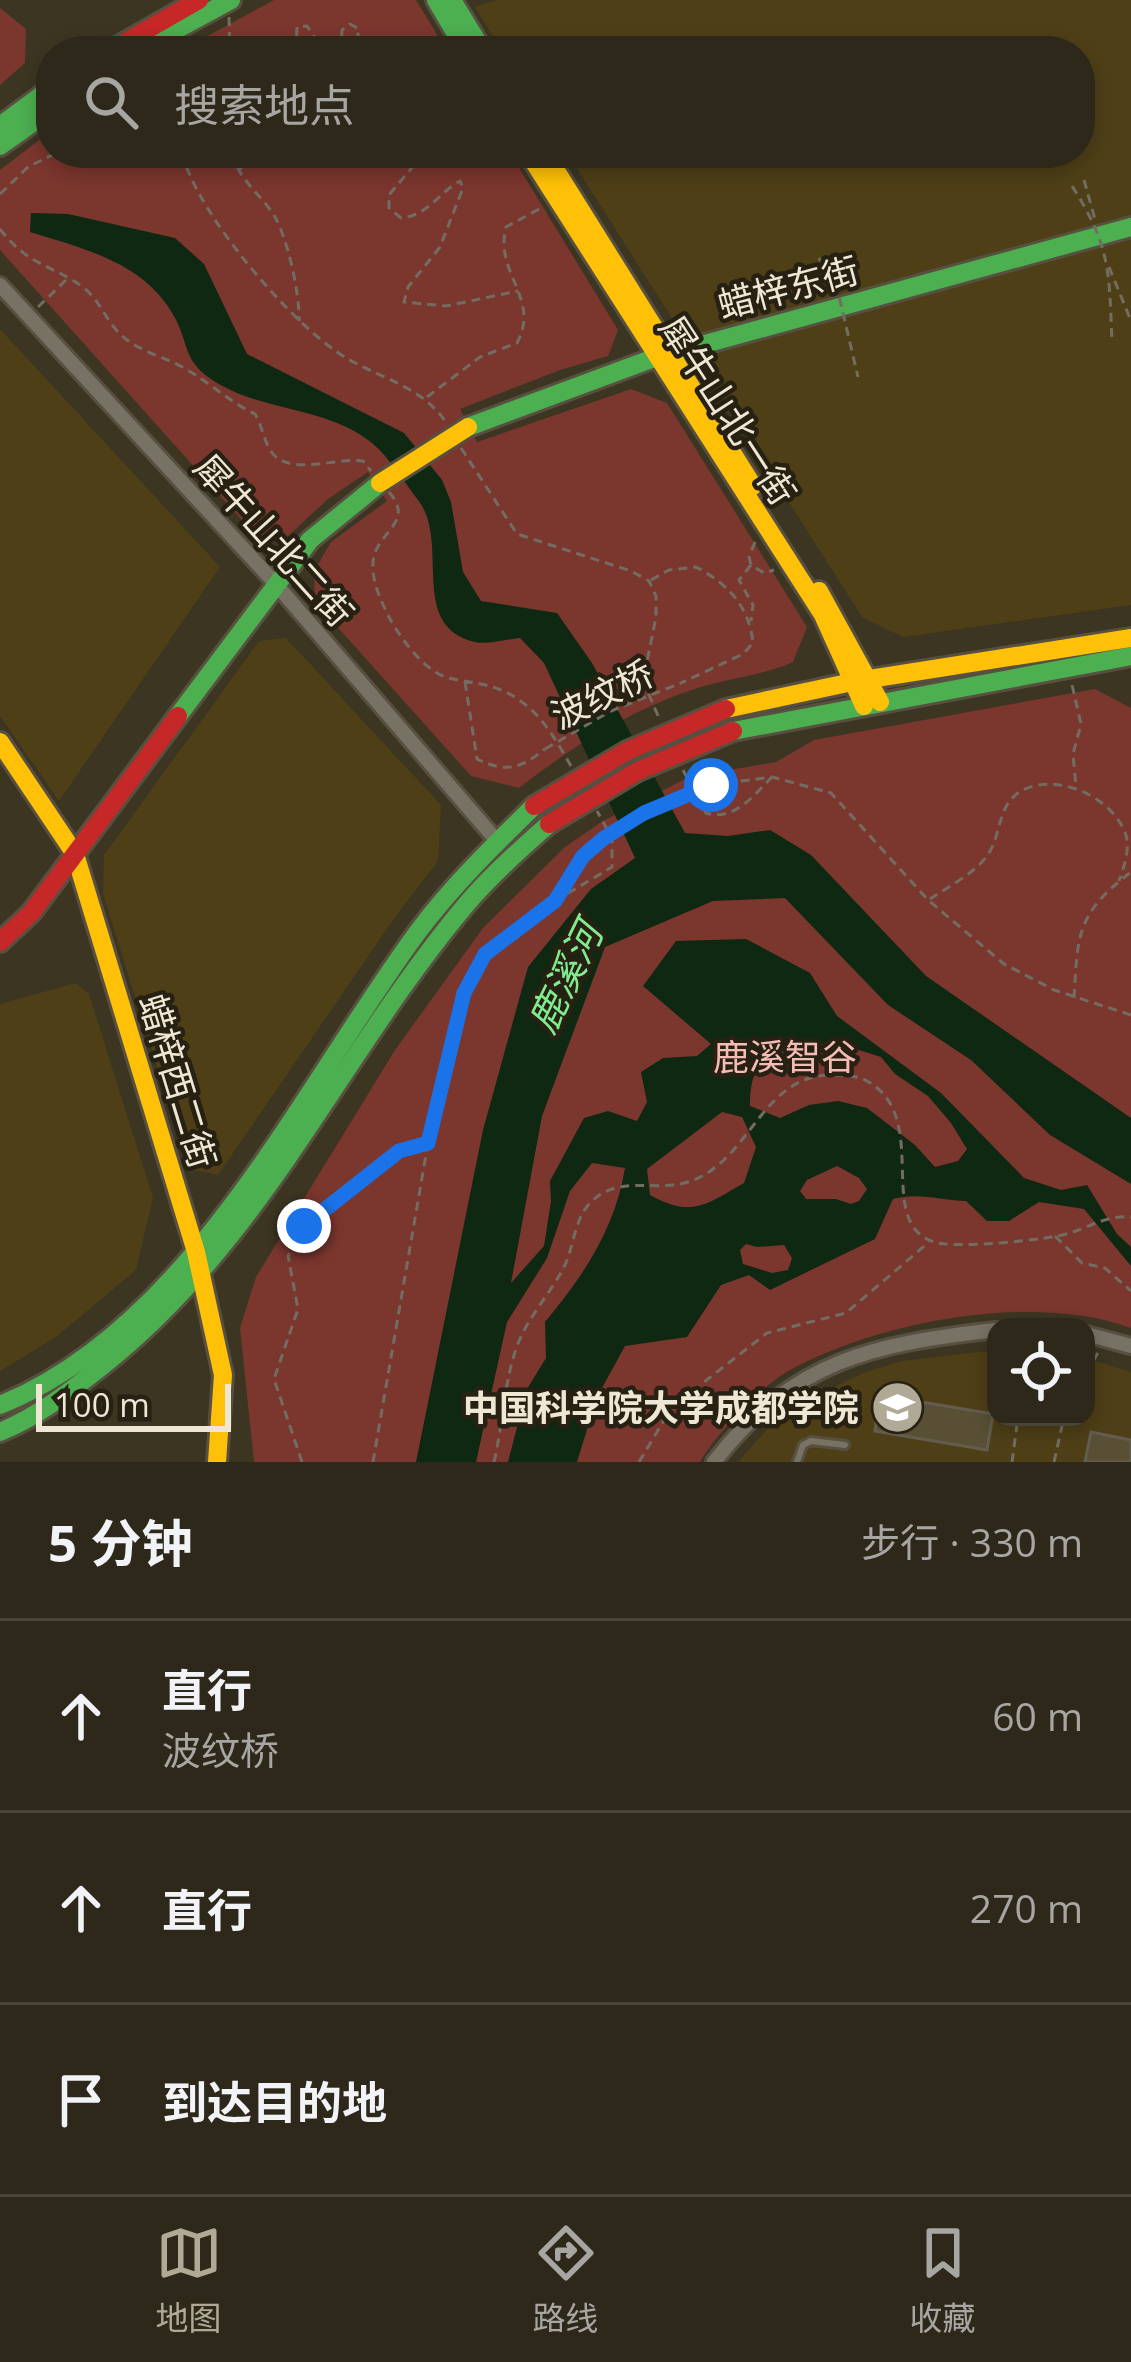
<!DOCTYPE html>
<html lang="zh">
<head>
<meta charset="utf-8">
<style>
	body { margin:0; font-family:"Open Sans","Noto Sans SC",sans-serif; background:#393427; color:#f1f3f6 }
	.controls { position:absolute; right:36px; bottom:36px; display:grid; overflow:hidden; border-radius:24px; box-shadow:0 6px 18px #0003 }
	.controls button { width:108px; height:108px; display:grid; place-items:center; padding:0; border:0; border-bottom:3px solid #484439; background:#2d281a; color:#f1f3f6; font:60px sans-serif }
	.scale { position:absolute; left:36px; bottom:30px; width:195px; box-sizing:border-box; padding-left:12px; border:6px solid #efe7d4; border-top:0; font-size:33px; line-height:42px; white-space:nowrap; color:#efe7d4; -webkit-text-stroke:9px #272113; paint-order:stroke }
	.stop { position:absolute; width:36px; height:36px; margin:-27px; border:9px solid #1a73e8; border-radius:50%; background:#fff }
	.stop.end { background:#1a73e8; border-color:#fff; box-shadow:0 3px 12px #0008 }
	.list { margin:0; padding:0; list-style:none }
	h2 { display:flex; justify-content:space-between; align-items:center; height:156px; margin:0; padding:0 48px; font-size:51px }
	h2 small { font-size:39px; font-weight:400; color:#a7a6a2 }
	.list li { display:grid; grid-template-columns:78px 1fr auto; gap:36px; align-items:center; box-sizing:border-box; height:192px; padding:0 48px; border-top:3px solid #484439 }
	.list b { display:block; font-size:45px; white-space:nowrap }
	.list p { margin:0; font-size:39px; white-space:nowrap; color:#a7a6a2 }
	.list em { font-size:39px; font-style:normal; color:#a7a6a2 }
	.icon { flex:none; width:66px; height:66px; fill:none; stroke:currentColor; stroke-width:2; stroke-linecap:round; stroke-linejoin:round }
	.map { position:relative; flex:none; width:1131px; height:1462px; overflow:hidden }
	.search { position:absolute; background:#2d281a; box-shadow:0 6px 18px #0003; left:36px; right:36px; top:36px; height:132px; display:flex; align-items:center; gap:30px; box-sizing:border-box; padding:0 42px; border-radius:48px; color:#a7a6a2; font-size:45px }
	.sheet { height:732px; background:#2d281a }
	nav { display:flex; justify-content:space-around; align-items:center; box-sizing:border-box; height:168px; border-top:3px solid #484439; background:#2d281a; font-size:33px; color:#a7a6a2 }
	nav a { display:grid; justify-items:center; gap:6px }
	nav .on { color:#b0a996 }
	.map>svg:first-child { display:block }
	.built { fill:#4e3f17 }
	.green { fill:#7b362e }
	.water { fill:#0f2812; fill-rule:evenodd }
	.building { fill:#584f34; stroke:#635d4e; stroke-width:3 }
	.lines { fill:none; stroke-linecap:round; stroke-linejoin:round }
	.lane-casing { stroke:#575041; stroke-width:12 }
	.street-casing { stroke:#575041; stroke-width:20 }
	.fast-casing { stroke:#575041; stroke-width:24 }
	.slow-casing { stroke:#575041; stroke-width:24 }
	.jam-casing { stroke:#575041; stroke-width:24 }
	.path { stroke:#736d61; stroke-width:3; stroke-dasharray:9 6; stroke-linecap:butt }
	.lane { stroke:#787265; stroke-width:6 }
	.street { stroke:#787265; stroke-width:14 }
	.fast { stroke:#4caf50; stroke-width:18 }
	.slow { stroke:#ffc107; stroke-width:18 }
	.jam { stroke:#c62828; stroke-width:18 }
	.slow-bridge-casing { stroke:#575041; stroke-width:24; stroke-linecap:butt }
	.jam-bridge-casing { stroke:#575041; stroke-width:24; stroke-linecap:butt }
	.path-bridge { stroke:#736d61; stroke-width:3; stroke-dasharray:9 6; stroke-linecap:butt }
	.slow-bridge { stroke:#ffc107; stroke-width:18 }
	.jam-bridge { stroke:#c62828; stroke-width:18 }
	.route { stroke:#1a73e8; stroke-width:15 }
	.labels { text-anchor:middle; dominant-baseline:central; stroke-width:9; stroke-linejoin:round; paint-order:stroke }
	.street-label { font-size:36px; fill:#efe7d4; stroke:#272113 }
	.park-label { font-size:36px; fill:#f5bcb5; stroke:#272113 }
	.poi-label { font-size:36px; font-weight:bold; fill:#efe7d4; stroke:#272113; text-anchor:end }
	.water-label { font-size:39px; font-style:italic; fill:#7fed8e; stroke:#272113 }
</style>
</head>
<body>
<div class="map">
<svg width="1131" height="1462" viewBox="0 0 1131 1462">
	<rect width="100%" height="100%" fill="#3c3522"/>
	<path class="built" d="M497,0h634v605l-228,32 -41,-20 -295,-464h513v-102h-578l-27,-44z
		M0,329l220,238 -161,234 -59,-85z
		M286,638l155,167 -3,56 -43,56 -177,258 -29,-6 -86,-275 1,-39 155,-214z
		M76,983l13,11 64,204 -17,72 -80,67 -56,34v-367z
		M996,1350v67h90v-59l45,14v90h-393l31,-35 46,-31 48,-23 39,-12z"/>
	<path class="green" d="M274,0h142l31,51h-267z
		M0,8l26,21 -1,34 -25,22z
		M51,131v22h459l108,177 -10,26 -48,14 -100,39 17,33 154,-53 36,14 140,224 -14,35c-29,13 -61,16 -92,25 -67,21 -127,58 -182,101l-48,-12 -156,-174 -1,-31 17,-29 56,-41 -19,-29 -40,27 -42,39 -29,-1 -257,-287v-80z
		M1095,689l36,19v620c-97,-36 -251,-7 -341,42 -29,16 -73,63 -90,92h-446l-14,-134 16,-51 139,-227 88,-122 82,-81 38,-26 86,-44 87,-15 38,-22z"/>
	<path class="water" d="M31,213l37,1 107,24 29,26 43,90 157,79 38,47 9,22 12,70 18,29 76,12 35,50 93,170 43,3 42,-6 41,25 115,121 205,142v66l-81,-49 -79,-75 -83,-55 -103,-107 -72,3 -108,46 -63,169 -31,167 33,-37 7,-45 -1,-20 34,-63 24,-7 29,10 10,-19 -6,-30 22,-14 34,-2 14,-12 -68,-58 33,-45 70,-2 64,34 27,43 104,77 83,85 37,12 26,-5 30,49 14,13v19l-47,-57 -45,-7 -30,19h-22l-21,-20c-27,-1 -47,-9 -73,-2l-18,40 -105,51 -21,-15 -28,10 -34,52 -62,9 -28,51 -20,65h-69l19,-73 19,-31 -1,-36c39,-47 70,-93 80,-154l-33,-5 -22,28 -23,67 -40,64 -31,140h-60l67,-332 45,-163 63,-78 44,-31 -91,-195 -24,-25c-13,1 -33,7 -45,4 -68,-16 -24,-100 -57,-142 -14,-18 -28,-42 -46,-57 -45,-37 -113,-31 -161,-64 -28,-19 -22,-35 -36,-61 -29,-55 -90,-69 -145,-86zM801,1044h39l41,13 14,17 33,22 23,27 16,26 -9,12 -23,6 -20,-22 -48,-37 -29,-7 -29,4 -29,13 -30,-12c0,-41 13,-51 51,-62zM722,1112l20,5 14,30 -12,36c-38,22 -53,35 -94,12l-3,-26zM837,1166l22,12 8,11 -8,12 -8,3 -15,-5h-30l-6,-8 7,-11zM746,1244l11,3 27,-2 8,13 -4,12 -16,3 -29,-9 -3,-14z"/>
	<path class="building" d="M880,1395l113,19 -6,36 -112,-19z
		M1091,1432l40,8v22h-46z"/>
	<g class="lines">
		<defs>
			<path id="lane" d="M797,1462l6,-17 8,-4 34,4"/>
			<path id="street" d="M0,285l275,298 222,258
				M1086,1334l45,12
				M714,1462c80,-103 160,-118 282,-132"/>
			<path id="fast" d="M436,0l30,51
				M452,0l31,51
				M137,51l94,-51
				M0,126l51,-38
				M0,146l51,-36
				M468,427l186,-69 477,-131
				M178,716l132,-176 70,-57
				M733,731l398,-75
				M0,1405c191,-77 301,-314 417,-472 34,-46 76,-87 117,-127
				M0,1432c39,-16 73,-43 106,-69 158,-127 232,-305 358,-456 26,-31 55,-57 85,-83"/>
			<path id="slow" d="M528,153l295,462 41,91
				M545,153l208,333
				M819,591l61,111
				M726,709l131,-28 274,-43
				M0,742l75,112 121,398 27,123 -6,87"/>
			<path id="jam" d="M110,51l89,-51
				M0,942l31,-29 147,-197"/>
		</defs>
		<use href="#lane" class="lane-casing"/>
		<use href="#street" class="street-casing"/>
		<use href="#fast" class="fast-casing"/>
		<use href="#slow" class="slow-casing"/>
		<use href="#jam" class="jam-casing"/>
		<path class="path" d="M229,17l1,34
			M296,51l1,-24 10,-1 17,25
			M341,51l1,-21 8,-6 9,5 -4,22
			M182,153c15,61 112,175 166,206 37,21 76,29 99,65
			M233,153c4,26 29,42 42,64 13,23 25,78 24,104
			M346,153l15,11 32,-11
			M424,153l-35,42v13l12,10c28,-3 36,-24 59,-37l3,7 -23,59 -32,40 -4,15 42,4 72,-15
			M240,169l16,-16
			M1084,180l12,43
			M0,194l28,-27 28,-14
			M0,229c29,38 52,35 84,59 15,12 21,30 34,44 18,19 45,24 66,36 25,14 44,33 71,46 7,11 8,24 15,36 17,28 66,7 93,11l8,10
			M1109,267l22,54
			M38,307l28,-27
			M427,397l53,-40 37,-14c24,-45 -23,-69 -11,-116l37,-20
			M461,448l56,86 114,37 18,10 7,15v21l-13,64 16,37
			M389,492c25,29 -8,38 -15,64 -5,21 7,45 16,63 11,20 36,54 59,59 25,6 47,5 70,22 24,16 38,42 52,66
			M755,542l-6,15 2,8 13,8 10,-3
			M751,565l-12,15 14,25 -2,16
			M651,580l18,-10 27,-3c32,17 53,39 57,76l-10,11 -62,29
			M465,682l12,77c29,14 43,10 68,-10
			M1072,685l9,39 -8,30 3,33
			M683,770l23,43c28,9 48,-18 66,-36
			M711,785l61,-8 59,16 97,107 76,64 50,26 77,25
			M930,899c19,-13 46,-26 59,-46 13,-21 8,-51 36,-64 36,-16 89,10 101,46 4,15 -2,32 -7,46
			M555,901l57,-34v-29l-15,-27
			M1074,998c4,-64 2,-84 57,-126
			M1055,1236l27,27 23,5 26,23
			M1086,1374l14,-25
			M302,1462l-28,-83 24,-70 -10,-53 16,-30 95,-75 28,-7
			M373,1462l55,-319 36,-150 21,-39 70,-53 28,-45 21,-19
			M494,1462c9,-38 10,-80 23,-116 11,-29 33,-52 47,-79 9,-18 10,-43 22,-59 27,-36 66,-15 102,-26 61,-19 72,-103 139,-107 10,0 26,0 36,4 72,34 9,143 71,163 21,7 114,-2 136,-9 21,-7 38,-18 61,-16
			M639,1462l33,-55 95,-74 79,-20 83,-71
			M1012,1462l6,-45
			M1054,1462l10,-45"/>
		<use href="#lane" class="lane"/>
		<use href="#street" class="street"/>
		<use href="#fast" class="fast"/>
		<use href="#slow" class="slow"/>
		<use href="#jam" class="jam"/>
		<defs>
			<path id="slow-bridge" d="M380,483l88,-56"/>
			<path id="jam-bridge" d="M534,806l93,-55 99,-42
				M549,824l89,-53 95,-40"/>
		</defs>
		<use href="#slow-bridge" class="slow-bridge-casing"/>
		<use href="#jam-bridge" class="jam-bridge-casing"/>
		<path class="path-bridge" d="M1072,186c39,61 37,86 40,156
			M819,258l19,34 20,85
			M545,749l66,-38 70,-28
			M604,837l40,-24 67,-28"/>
		<use href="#slow-bridge" class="slow-bridge"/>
		<use href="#jam-bridge" class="jam-bridge"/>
	</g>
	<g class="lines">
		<path class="route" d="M304,1226l95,-75 29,-8 36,-150 21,-39 70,-53 28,-45 21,-18 40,-25 67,-28"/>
	</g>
	<defs>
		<symbol id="university-disc" viewBox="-11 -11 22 22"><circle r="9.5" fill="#b0a996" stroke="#272113"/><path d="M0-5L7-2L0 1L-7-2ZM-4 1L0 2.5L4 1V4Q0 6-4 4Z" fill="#fff"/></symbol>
	</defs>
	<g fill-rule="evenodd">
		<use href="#university-disc" x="868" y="1378" width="59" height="59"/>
	</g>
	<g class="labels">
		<g class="street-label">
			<text transform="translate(788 287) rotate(-15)">蜡梓东街</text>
			<text transform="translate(728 410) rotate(57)">犀牛山北一街</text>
			<text transform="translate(274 540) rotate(48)">犀牛山北二街</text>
			<text transform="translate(602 694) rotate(-26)">波纹桥</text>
			<text transform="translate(178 1081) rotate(73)">蜡梓西二街</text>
		</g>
		<g class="park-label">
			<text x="785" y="1056">鹿溪智谷</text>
		</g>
		<g class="poi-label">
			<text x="859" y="1407">中国科学院大学成都学院</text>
		</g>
		<g class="water-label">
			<text transform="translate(564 977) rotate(-64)">鹿溪河</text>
		</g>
	</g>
</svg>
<div class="controls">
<button><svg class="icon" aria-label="locate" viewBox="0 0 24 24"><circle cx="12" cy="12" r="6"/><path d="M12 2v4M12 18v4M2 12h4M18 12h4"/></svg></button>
</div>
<div class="scale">100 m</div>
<div class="stop" style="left:711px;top:785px"></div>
<div class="stop end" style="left:304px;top:1226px"></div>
<div class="search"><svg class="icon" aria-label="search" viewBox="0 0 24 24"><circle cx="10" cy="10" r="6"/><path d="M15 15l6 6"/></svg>搜索地点</div>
</div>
<section class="sheet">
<h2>5 分钟<small>步行 · 330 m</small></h2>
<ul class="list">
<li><svg class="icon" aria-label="ahead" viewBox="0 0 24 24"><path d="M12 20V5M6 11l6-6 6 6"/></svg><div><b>直行</b><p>波纹桥</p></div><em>60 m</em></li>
<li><svg class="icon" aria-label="ahead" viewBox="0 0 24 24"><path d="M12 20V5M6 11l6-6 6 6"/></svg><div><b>直行</b></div><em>270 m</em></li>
<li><svg class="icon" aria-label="arrive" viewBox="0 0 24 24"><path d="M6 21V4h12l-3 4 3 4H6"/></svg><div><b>到达目的地</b></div></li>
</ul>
</section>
<nav>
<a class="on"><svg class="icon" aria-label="map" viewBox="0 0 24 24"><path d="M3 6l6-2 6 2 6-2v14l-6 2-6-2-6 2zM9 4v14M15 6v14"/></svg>地图</a>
<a><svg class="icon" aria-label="directions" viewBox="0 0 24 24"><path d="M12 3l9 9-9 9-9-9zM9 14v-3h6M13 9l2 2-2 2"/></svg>路线</a>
<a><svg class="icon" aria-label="saved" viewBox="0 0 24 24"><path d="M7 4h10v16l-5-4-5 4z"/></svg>收藏</a>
</nav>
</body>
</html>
